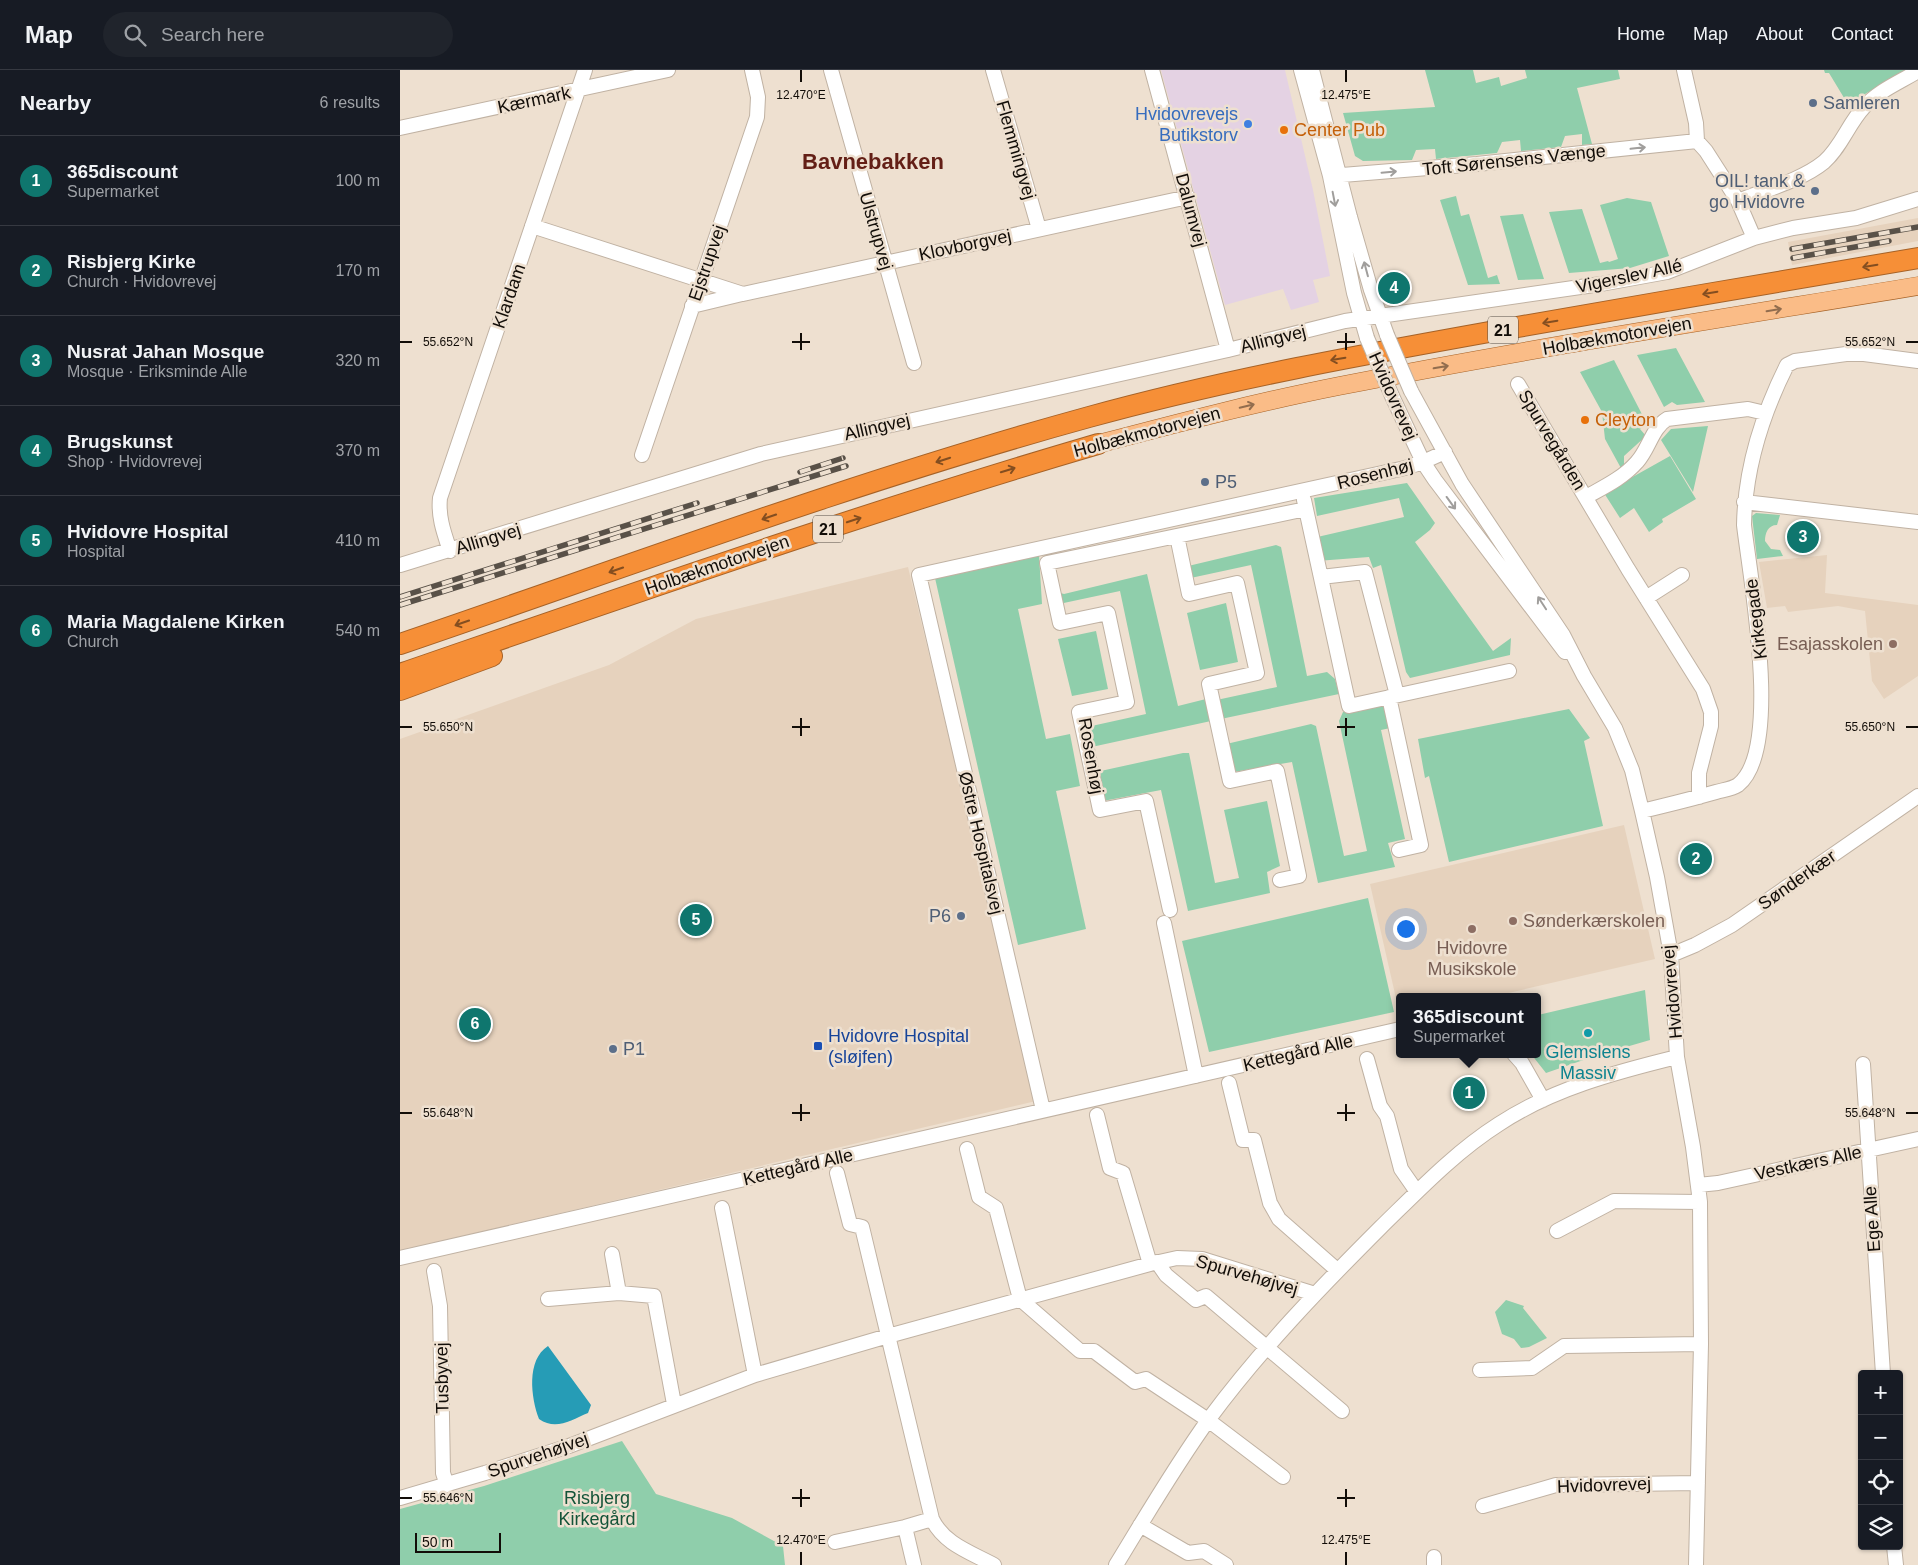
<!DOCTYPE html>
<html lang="en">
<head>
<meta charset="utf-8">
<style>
	body { margin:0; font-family:Arial,sans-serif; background:#20242c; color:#f1f3f6 }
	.controls { position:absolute; right:15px; bottom:15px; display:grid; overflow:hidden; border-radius:5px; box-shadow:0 1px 4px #0004 }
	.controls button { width:45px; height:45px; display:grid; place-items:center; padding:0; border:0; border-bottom:1px solid #363941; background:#171b24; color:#f1f3f6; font:25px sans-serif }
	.scale { position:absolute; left:15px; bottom:12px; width:86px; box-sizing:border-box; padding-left:5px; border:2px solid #120d08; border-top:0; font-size:14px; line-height:18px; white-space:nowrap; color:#120d08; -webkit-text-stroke:4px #eee0d0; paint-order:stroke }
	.you { position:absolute; left:1005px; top:858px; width:18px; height:18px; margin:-12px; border:4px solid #fff; border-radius:50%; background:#1a73e8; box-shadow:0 0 0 8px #1a73e833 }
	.badge { display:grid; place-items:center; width:32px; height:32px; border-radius:50%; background:#0f766e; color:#fff; font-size:16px; font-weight:700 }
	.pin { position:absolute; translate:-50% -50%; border:2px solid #fff; box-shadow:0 1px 5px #0006 }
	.popup { position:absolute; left:996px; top:923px; width:145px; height:65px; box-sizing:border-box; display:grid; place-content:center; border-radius:5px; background:#171b24; filter:drop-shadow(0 1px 4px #0005); font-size:16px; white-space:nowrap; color:#9ea1a6 }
	.popup b { font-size:19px; color:#f1f3f6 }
	.popup::after { content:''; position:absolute; left:50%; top:100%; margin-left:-10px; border:10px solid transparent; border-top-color:#171b24 }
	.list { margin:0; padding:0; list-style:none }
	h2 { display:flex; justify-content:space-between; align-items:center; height:65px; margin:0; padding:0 20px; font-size:21px }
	h2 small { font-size:16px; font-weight:400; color:#9ea1a6 }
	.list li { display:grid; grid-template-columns:32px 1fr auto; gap:15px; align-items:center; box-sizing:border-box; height:90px; padding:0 20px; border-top:1px solid #363941 }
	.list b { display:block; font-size:19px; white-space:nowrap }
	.list p { margin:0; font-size:16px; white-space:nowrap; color:#9ea1a6 }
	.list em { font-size:16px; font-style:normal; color:#9ea1a6 }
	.icon { flex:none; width:28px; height:28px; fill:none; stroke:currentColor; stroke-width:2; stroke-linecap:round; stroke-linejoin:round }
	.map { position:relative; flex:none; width:1518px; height:1495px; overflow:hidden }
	header { display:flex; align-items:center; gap:30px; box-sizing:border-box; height:70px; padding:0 25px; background:#171b24; border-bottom:1px solid #363941 }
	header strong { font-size:24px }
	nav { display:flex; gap:28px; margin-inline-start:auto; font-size:18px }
	.search { width:350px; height:45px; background:#20242c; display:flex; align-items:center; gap:12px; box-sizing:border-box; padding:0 18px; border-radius:28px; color:#9ea1a6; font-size:19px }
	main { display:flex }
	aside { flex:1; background:#171b24 }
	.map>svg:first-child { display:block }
	.commercial { fill:#e4d2e3 }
	.built { fill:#e6d2bd }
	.green { fill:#8fceab }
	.water { fill:#269cb6 }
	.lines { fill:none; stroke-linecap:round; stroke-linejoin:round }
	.minor-casing { stroke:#c0b2a3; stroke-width:16 }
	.major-casing { stroke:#a66227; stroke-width:19 }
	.highway-casing { stroke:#a66227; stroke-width:22 }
	.minor { stroke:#fff; stroke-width:14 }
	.major { stroke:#fabc87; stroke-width:18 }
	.highway { stroke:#f68f37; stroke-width:20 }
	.rail-casing { stroke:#595148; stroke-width:5.5 }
	.rail { stroke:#eee0d0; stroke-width:4; stroke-dasharray:11; stroke-linecap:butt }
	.minor-bridge-casing { stroke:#c0b2a3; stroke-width:16; stroke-linecap:butt }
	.minor-bridge { stroke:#fff; stroke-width:14 }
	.oneway { stroke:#a09e9c }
	.oneway2 { stroke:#844e20 }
	.oneway3 { stroke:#926d4e }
	.ticks { fill:none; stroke:#120d08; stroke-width:2 }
	.service-dot { fill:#5c6f8a; stroke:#eee0d0; stroke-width:2 }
	.shop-dot { fill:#3f7fe0; stroke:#eee0d0; stroke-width:2 }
	.food-dot { fill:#e8710a; stroke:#eee0d0; stroke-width:2 }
	.education-dot { fill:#8d6e63; stroke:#eee0d0; stroke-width:2 }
	.culture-dot { fill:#0f9aa8; stroke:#eee0d0; stroke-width:2 }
	.transit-dot { fill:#1a4fb4; stroke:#eee0d0; stroke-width:2 }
	.labels { text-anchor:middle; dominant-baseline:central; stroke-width:5; stroke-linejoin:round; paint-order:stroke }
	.shield { fill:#eee0d0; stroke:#544c44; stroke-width:1 }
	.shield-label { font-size:16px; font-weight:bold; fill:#120d08 }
	.street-label { font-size:18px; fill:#120d08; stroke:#eee0d0 }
	.service-label { font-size:18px; fill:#4e5e75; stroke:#eee0d0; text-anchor:start }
	.shop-label { font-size:18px; fill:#366cbe; stroke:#eee0d0; text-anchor:end }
	.food-label { font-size:18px; fill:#c56008; stroke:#eee0d0; text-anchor:start }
	.education-label { font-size:18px; fill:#785e54; stroke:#eee0d0; text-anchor:end }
	.transit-label { font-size:18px; fill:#164399; stroke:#eee0d0; text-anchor:start }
	.culture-label { font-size:18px; fill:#0d838f; stroke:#eee0d0 }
	.park-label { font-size:18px; fill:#135438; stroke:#eee0d0 }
	.district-label { font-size:22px; font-weight:bold; fill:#631f16; stroke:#eee0d0 }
	.ticks-label { font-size:12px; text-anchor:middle; fill:#120d08; stroke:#eee0d0; stroke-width:5; stroke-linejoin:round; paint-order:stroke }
</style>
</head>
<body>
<header>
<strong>Map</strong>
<div class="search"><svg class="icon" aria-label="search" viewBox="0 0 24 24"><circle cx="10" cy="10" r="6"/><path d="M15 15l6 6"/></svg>Search here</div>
<nav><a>Home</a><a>Map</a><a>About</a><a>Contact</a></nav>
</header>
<main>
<aside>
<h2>Nearby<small>6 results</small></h2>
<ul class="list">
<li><span class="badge">1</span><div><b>365discount</b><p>Supermarket</p></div><em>100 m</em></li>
<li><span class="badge">2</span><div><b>Risbjerg Kirke</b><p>Church · Hvidovrevej</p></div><em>170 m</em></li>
<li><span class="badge">3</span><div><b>Nusrat Jahan Mosque</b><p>Mosque · Eriksminde Alle</p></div><em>320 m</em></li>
<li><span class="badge">4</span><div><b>Brugskunst</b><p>Shop · Hvidovrevej</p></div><em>370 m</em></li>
<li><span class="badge">5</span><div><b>Hvidovre Hospital</b><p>Hospital</p></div><em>410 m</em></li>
<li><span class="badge">6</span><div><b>Maria Magdalene Kirken</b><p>Church</p></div><em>540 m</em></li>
</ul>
</aside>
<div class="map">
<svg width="1518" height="1495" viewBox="0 0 1518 1495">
	<rect width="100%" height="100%" fill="#eee0d0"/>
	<path class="commercial" d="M761,0h124l28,120 17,86 -17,4 6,22 -28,8 -8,-21 -58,16z"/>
	<path class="built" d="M1518,148v23l-126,24 -4,-23z
		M1427,485l-2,38 93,12v71l-34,23 -12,-18 -7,-70 -27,-5 -50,6 -3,-6 -18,2 -8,-46z
		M508,497l128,534 -636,150v-512l209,-74 87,-46z
		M1224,755l31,134 -164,38h-91v19l-30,-132z"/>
	<path class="green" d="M1025,0h48l3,13 23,-6 2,9 26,-8 -2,-8h93l2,9 -43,9 15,56 -10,1v-11l-17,2 -4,11 -40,4 -1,-11 -18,2 -5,11 -61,6 -1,-10 -19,1 -4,10 -49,1 -8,-5 -12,-43 92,-6z
		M1424,0h82l-41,24 -13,17 -23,-38h-4z
		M1056,126l5,20 8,-2 19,64 9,-3 3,9 -32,1 -28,-85z
		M1227,128l24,4 18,54 -39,12 -61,5 -20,-61 33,-3 18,54 8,-2 1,1 9,-3 -18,-54z
		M1123,144l21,65 -26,1 -18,-64z
		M1276,278l29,54 -28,3 -5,-3 -8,5 -27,-52z
		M1214,290l33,64 -7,5 6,7 -22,20v13l-2,1 -17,-31 -3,-27 -22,-40z
		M1308,356l-15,66 -32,-52 10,-11z
		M1270,386l26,43 -34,20 1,3 -14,10 -15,-24 -14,10 -16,-25z
		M1007,413l28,40 -5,7 -15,12 78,109 18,-13 -1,17 -100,23 -4,-6 -25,-107 -8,3 -4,-11 -52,4 -4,-23 91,-21 -5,-19 -82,18 -3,-18z
		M1356,443l24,2 -3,10c-9,0 -12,8 -12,16l6,8 9,1 3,6 -26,3 -5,-43z
		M876,475l5,2 26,129 20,-4 8,7 4,15 -123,26 -4,-19 65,-14 -26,-122 -65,14 -2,-12z
		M639,485l3,49 -24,5 28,130 24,-5 10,52 -24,5 30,138 -68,16 -83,-367z
		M747,504l31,132 28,-7 5,22 -124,27v-21l59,-13 -26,-123 -61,13 -2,-12 7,2z
		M826,533l12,59 -38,8 -13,-57z
		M696,561l12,58 -36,7 -14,-57z
		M982,635l9,2 4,20 -14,3 24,109 -17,4 7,24 -77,16 -26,-121 -64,11 -6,-28 89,-21 5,2 28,130 23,-5 -28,-130 4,-9z
		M1169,639l21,29 -6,3 19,85 -154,36 -20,-86 -4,2 -7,-39z
		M783,683h6l26,130 24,-5 -15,-68 43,-9 13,65 -13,6 3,21 -82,18 -27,-121 -58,11 -7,-29z
		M968,828l26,114 -185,40 -27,-111z
		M1245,920l5,50 -55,16 -49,17 -15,-19h7v-39z
		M1106,1230l18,6 -1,2 24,30 -18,9 -8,1 -7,-9 -12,-5 -7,-22z
		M222,1371l34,53 76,24 51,28 2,19h-385v-56l84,-23z"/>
	<path class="water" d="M148,1276l43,59 -3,8c-17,7 -32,18 -49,6 -8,-21 -13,-59 9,-73z"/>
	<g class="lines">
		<defs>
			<path id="minor" d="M431,0l83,293
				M593,0l46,159
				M752,0l76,280
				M901,0l29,106 24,117 13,45
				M912,0l38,147 21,73 16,45
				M1284,0l12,53 1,18 9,10 32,50 16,37
				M0,58l268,-58
				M930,106l147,-12 220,-23
				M1338,131c27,-11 64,-21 86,-39 18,-16 24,-38 40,-55 14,-16 36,-25 54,-36
				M132,156l211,68 445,-97
				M292,236l50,-12
				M1118,314l110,185 75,120 8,23v14l-12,47v24
				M1011,321l51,93 101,151 21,41 31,52 17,42 10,41 15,66 14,78 6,102 16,90 7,55 1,142 -5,221
				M992,326l31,66 12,18 130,172
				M242,385l115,-338 1,-20 -6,-27
				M1186,427c18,-10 37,-19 51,-35 12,-13 15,-34 30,-43l81,-10 17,4
				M904,430l45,206 160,-35
				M1344,432l174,20
				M777,466l12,58 48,-11 20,90 -48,11 21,97 47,-10 22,105 -19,4
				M50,481c-6,-18 -12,-34 -10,-53l145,-428
				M0,495l361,-111 467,-104 117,-29 256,-37 66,-12 87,-34 39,-10 63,-10 62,-19
				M921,507l44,-5 32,123
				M1246,528l36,-23
				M989,627l32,148 -22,5
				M1242,741c25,-6 50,-12 74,-19 7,-2 16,-3 22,-7 45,-35 12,-207 6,-260 1,-57 18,-110 43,-160l8,-4 51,-7h18l54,7
				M770,840l-24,-109 -46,9 -21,-98 48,-10 -19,-89 -48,10 -13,-60 259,-54
				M764,853l32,153
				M1271,885l24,-10 37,-20 186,-129
				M1114,984l8,9 21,37
				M967,989l13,47 7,10 14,53 16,23
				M1463,994l20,310
				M829,1013l14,57h11l16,63 9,16 58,51
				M643,1040l-124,-535 486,-107 18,-6 22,-10
				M697,1045l13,53 13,5 27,91
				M567,1079l12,48 17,11 24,91 60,52h14l41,31 11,-3 62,41 75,57
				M437,1103l13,51 12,3 70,292c12,25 38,33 62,46
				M1298,1115l20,-2 200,-44
				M322,1138l33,167
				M1157,1161l57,-30 86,1
				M212,1184l7,39
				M0,1188c333,-77 667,-152 1000,-229
				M757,1192l9,13 30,25 10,-4 136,115
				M34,1201l6,35 3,167 4,12
				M148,1229l71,-6 35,3 20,108
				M1080,1300l52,-2 32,-22 137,-2
				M0,1428l85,-25 84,-27 186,-71 133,-39 262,-72 27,-6 25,1 113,35
				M1083,1436l73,-21 142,-2
				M740,1455l48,28 16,-2 22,14
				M505,1457l9,38
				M435,1472l70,-15 27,-8
				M1494,1476l2,19
				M716,1495c30,-49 59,-99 93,-146 51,-69 111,-131 172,-192 37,-36 74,-75 118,-103 53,-35 117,-52 178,-67
				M1034,1495v-8"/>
			<path id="major" d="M698,374c80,-21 160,-42 241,-58 192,-38 386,-68 579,-100"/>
			<path id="highway" d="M0,574c229,-78 456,-163 689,-227 138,-38 277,-63 417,-88 137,-24 275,-48 412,-71
				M0,604c232,-80 463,-161 698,-230
				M0,620l92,-34"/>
		</defs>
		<use href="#minor" class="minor-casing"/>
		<use href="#major" class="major-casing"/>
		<use href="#highway" class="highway-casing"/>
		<use href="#minor" class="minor"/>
		<use href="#major" class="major"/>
		<use href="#highway" class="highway"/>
		<defs>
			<path id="rail" d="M1392,179l126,-22
				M1393,188l96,-17
				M400,402l43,-14
				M0,527l297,-94
				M0,535l446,-139"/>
		</defs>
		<use href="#rail" class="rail-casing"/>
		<use href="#rail" class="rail"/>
		<defs>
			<path id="minor-bridge" d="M987,265l24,56
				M967,268l25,58"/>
		</defs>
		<use href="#minor-bridge" class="minor-bridge-casing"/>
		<use href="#minor-bridge" class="minor-bridge"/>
	</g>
	<defs><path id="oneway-shaft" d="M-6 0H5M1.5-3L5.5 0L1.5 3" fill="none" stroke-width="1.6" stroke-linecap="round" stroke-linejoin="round" transform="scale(1.25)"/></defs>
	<g class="oneway">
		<use href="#oneway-shaft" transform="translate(1238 78) rotate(-6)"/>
		<use href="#oneway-shaft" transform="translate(989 102) rotate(-5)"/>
		<use href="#oneway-shaft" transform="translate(934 129) rotate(79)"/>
		<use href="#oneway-shaft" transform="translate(966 199) rotate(-105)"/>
		<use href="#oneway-shaft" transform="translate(1051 433) rotate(54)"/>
		<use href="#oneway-shaft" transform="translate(1142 533) rotate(-123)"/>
	</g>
	<g class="oneway2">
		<use href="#oneway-shaft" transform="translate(1470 196) rotate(170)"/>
		<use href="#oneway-shaft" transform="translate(1310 223) rotate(170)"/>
		<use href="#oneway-shaft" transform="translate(1150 252) rotate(170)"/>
		<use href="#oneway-shaft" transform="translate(938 289) rotate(170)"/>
		<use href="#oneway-shaft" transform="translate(543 390) rotate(162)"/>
		<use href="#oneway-shaft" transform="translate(608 400) rotate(-17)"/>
		<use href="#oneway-shaft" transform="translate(369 447) rotate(161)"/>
		<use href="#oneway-shaft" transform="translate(454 450) rotate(-18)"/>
		<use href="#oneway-shaft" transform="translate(216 500) rotate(161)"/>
		<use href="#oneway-shaft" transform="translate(62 553) rotate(161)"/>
	</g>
	<g class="oneway3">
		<use href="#oneway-shaft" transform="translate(1374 240) rotate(-9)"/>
		<use href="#oneway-shaft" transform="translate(1041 297) rotate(-10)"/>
		<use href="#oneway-shaft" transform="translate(847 336) rotate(-13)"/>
	</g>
	<path class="ticks" d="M401,0v12M946,0v12M401,263v17M946,263v17M0,272h12M392,272h18M937,272h18M1506,272h12M401,648v18M946,648v18M0,657h12M392,657h18M937,657h18M1506,657h12M401,1034v17M946,1034v17M0,1043h12M392,1043h18M937,1043h18M1506,1043h12M401,1419v18M946,1419v18M0,1428h12M392,1428h18M937,1428h18M401,1482v13M946,1482v13"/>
	<g class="service-dot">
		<circle cx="1413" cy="33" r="5"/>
		<circle cx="1415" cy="121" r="5"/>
		<circle cx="805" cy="412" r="5"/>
		<circle cx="561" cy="846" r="5"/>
		<circle cx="213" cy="979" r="5"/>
	</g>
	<circle class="shop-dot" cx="848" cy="54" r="5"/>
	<g class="food-dot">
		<circle cx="884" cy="60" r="5"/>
		<circle cx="1185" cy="350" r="5"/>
	</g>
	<g class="education-dot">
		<circle cx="1493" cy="574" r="5"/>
		<circle cx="1113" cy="851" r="5"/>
		<circle cx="1072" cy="859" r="5"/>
	</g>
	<circle class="culture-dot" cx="1188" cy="963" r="5"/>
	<rect class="transit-dot" x="413" y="971" width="10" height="10" rx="2.5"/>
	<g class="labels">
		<g class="shield">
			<rect x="1088" y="246.5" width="30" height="27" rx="4"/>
			<rect x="413" y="445.5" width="30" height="27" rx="4"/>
		</g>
		<g class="shield-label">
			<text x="1103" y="260">21</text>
			<text x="428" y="459">21</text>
		</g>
		<g class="street-label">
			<text transform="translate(134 30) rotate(-12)">Kærmark</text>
			<text transform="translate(616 80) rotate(74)">Flemmingvej</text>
			<text transform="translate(1114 90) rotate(-6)">Toft Sørensens Vænge</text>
			<text transform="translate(791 140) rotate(75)">Dalumvej</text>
			<text transform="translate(476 161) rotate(74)">Ulstrupvej</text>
			<text transform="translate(565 175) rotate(-12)">Klovborgvej</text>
			<text transform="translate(307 193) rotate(-71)">Ejstrupvej</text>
			<text transform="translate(1229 206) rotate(-12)">Vigerslev Allé</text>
			<text transform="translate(109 226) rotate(-71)">Klardam</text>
			<text transform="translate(1217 266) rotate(-10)">Holbækmotorvejen</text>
			<text transform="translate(873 269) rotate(-14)">Allingvej</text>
			<text transform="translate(993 326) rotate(66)">Hvidovrevej</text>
			<text transform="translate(477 357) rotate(-13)">Allingvej</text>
			<text transform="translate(747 362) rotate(-15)">Holbækmotorvejen</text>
			<text transform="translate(1152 370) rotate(59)">Spurvegården</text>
			<text transform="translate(975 404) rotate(-14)">Rosenhøj</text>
			<text transform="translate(88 469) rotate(-17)">Allingvej</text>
			<text transform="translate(317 495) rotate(-19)">Holbækmotorvejen</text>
			<text transform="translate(1356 549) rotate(-97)">Kirkegade</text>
			<text transform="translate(691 686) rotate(80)">Rosenhøj</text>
			<text transform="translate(581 773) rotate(77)">Østre Hospitalsvej</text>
			<text transform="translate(1397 810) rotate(-35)">Sønderkær</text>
			<text transform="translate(1272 922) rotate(-95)">Hvidovrevej</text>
			<text transform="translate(898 983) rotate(-13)">Kettegård Alle</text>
			<text transform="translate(1408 1093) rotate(-12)">Vestkærs Alle</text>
			<text transform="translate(398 1097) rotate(-13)">Kettegård Alle</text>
			<text transform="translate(1472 1149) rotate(-94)">Ege Alle</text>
			<text transform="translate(847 1205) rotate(16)">Spurvehøjvej</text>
			<text transform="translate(42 1308) rotate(-91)">Tusbyvej</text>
			<text transform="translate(138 1385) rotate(-19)">Spurvehøjvej</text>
			<text transform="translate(1204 1415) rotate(-2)">Hvidovrevej</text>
		</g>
		<g class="service-label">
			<text x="1423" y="33">Samleren</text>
			<text x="1405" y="111" text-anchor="end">OIL! tank &amp;<tspan x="1405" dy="21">go Hvidovre</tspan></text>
			<text x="815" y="412">P5</text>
			<text x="551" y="846" text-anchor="end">P6</text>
			<text x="223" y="979">P1</text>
		</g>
		<g class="shop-label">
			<text x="838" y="44">Hvidovrevejs<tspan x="838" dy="21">Butikstorv</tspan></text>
		</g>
		<g class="food-label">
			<text x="894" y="60">Center Pub</text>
			<text x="1195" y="350">Cleyton</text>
		</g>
		<g class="education-label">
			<text x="1483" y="574">Esajasskolen</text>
			<text x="1123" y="851" text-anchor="start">Sønderkærskolen</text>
			<text x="1072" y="878" text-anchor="middle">Hvidovre<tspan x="1072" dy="21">Musikskole</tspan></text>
		</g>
		<g class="transit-label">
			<text x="428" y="966">Hvidovre Hospital<tspan x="428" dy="21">(sløjfen)</tspan></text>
		</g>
		<g class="culture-label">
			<text x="1188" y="982">Glemslens<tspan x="1188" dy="21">Massiv</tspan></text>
		</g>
		<g class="park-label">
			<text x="197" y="1428">Risbjerg<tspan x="197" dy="21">Kirkegård</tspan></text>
		</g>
		<g class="district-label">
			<text x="473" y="91">Bavnebakken</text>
		</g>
	</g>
	<g class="ticks-label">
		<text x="401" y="29">12.470°E</text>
		<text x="946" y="29">12.475°E</text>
		<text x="48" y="276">55.652°N</text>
		<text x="1470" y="276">55.652°N</text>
		<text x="48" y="661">55.650°N</text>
		<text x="1470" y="661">55.650°N</text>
		<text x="48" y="1047">55.648°N</text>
		<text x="1470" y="1047">55.648°N</text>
		<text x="48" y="1432">55.646°N</text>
		<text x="401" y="1474">12.470°E</text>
		<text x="946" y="1474">12.475°E</text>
	</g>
</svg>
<div class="controls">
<button>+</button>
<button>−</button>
<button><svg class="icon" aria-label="locate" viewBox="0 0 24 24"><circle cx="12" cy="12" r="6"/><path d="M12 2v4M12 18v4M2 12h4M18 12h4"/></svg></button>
<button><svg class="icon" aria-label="layers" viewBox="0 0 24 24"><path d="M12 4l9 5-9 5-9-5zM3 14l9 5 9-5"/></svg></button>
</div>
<div class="scale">50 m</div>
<div class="you"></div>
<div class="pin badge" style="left:1069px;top:1023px">1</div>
<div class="popup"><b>365discount</b>Supermarket</div>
<div class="pin badge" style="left:1296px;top:789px">2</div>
<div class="pin badge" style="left:1403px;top:467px">3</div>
<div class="pin badge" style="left:994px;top:218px">4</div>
<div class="pin badge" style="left:296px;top:850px">5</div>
<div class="pin badge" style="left:75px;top:954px">6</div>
</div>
</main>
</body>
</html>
